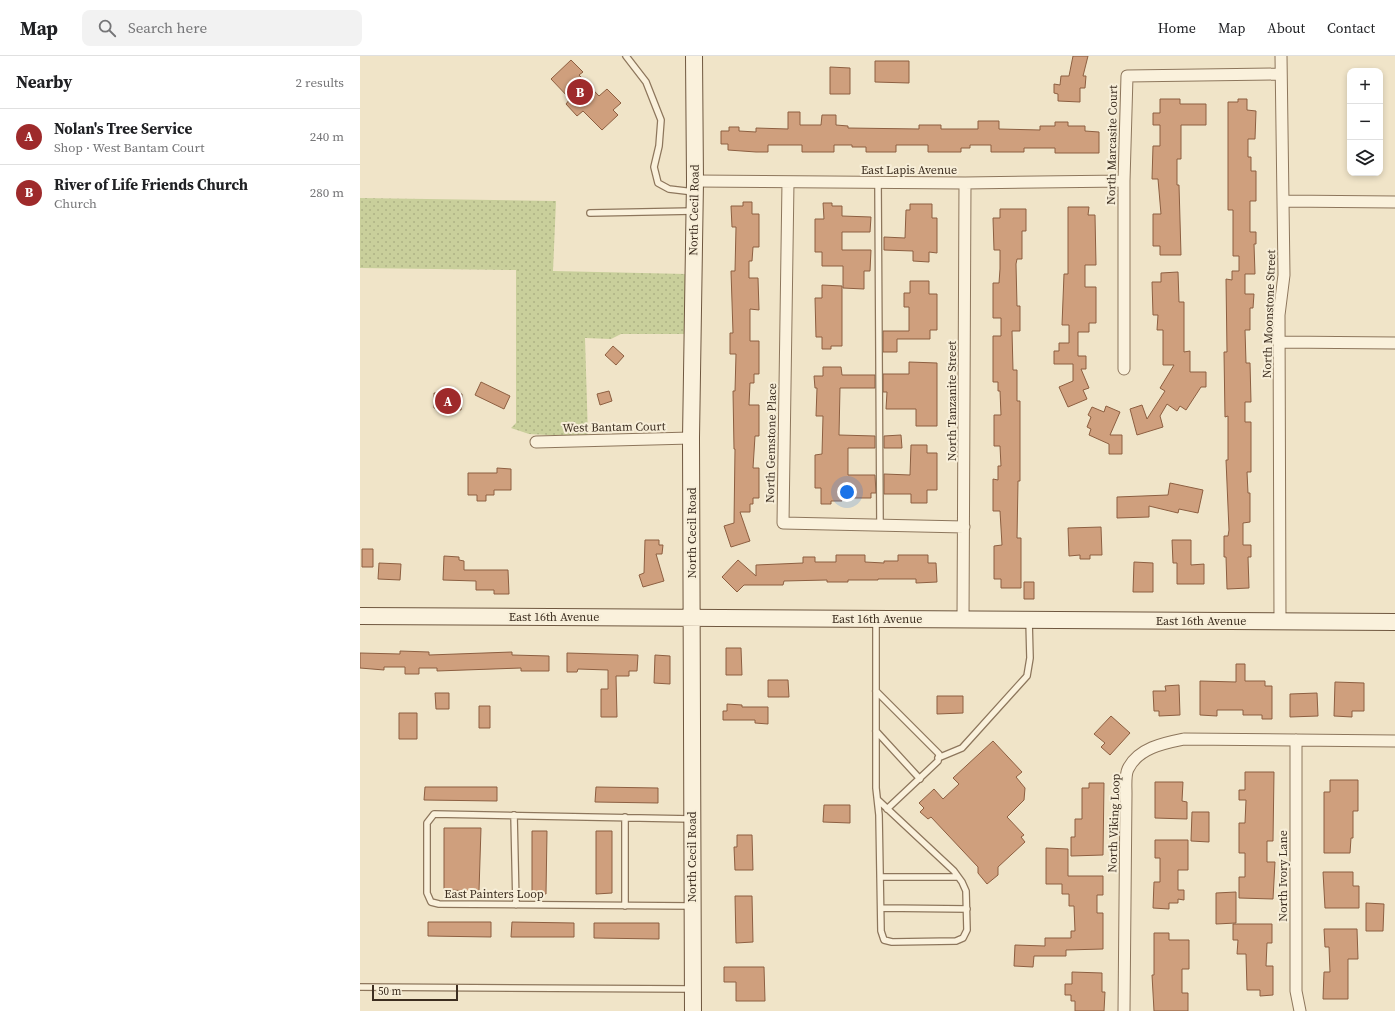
<!DOCTYPE html>
<html lang="en">
<head>
<meta charset="utf-8">
<style>
	body { margin:0; font-family:"Source Serif 4",serif; background:#f2f2f2; color:#202124 }
	.controls { position:absolute; right:12px; top:12px; display:grid; overflow:hidden; border-radius:8px; box-shadow:0 2px 6px #0003 }
	.controls button { width:36px; height:36px; display:grid; place-items:center; padding:0; border:0; border-bottom:1px solid #e0e0e0; background:#fff; color:#202124; font:20px sans-serif }
	.scale { position:absolute; left:12px; bottom:10px; width:86px; box-sizing:border-box; padding-left:4px; border:2px solid #3d2e20; border-top:0; font-size:11px; line-height:14px; white-space:nowrap; color:#3d2e20; -webkit-text-stroke:3px #f7eed8; paint-order:stroke }
	.you { position:absolute; left:487px; top:436px; width:14px; height:14px; margin:-10px; border:3px solid #fff; border-radius:50%; background:#1a73e8; box-shadow:0 0 0 6px #1a73e833 }
	.badge { display:grid; place-items:center; width:26px; height:26px; border-radius:50%; background:#9e2a2b; color:#fff; font-size:13px; font-weight:700 }
	.pin { position:absolute; translate:-50% -50%; border:2px solid #fff; box-shadow:0 1px 4px #0006 }
	.list { margin:0; padding:0; list-style:none }
	h2 { display:flex; justify-content:space-between; align-items:center; height:52px; margin:0; padding:0 16px; font-size:17px }
	h2 small { font-size:13px; font-weight:400; color:#757577 }
	.list li { display:grid; grid-template-columns:26px 1fr auto; gap:12px; align-items:center; box-sizing:border-box; height:56px; padding:0 16px; border-top:1px solid #e0e0e0 }
	.list b { display:block; font-size:15px; white-space:nowrap }
	.list p { margin:0; font-size:13px; white-space:nowrap; color:#757577 }
	.list em { font-size:13px; font-style:normal; color:#757577 }
	.icon { flex:none; width:22px; height:22px; fill:none; stroke:currentColor; stroke-width:2; stroke-linecap:round; stroke-linejoin:round }
	.map { position:relative; flex:none; width:1035px; height:955px; overflow:hidden }
	header { display:flex; align-items:center; gap:24px; box-sizing:border-box; height:56px; padding:0 20px; background:#fff; border-bottom:1px solid #e0e0e0 }
	header strong { font-size:19px }
	nav { display:flex; gap:22px; margin-inline-start:auto; font-size:14px }
	.search { width:280px; height:36px; background:#f2f2f2; display:flex; align-items:center; gap:10px; box-sizing:border-box; padding:0 14px; border-radius:8px; color:#757577; font-size:15px }
	main { display:flex }
	aside { flex:1; background:#fff }
	.map>svg:first-child { display:block }
	.grass { fill:url(#grass-dots) }
	.building { fill:#cf9f7d; stroke:#8d5f41 }
	.lines { fill:none; stroke-linecap:round; stroke-linejoin:round }
	.lane-casing { stroke:#8d765c; stroke-width:8 }
	.street-casing { stroke:#8d765c; stroke-width:13 }
	.secondary-casing { stroke:#6f573f; stroke-width:18 }
	.lane { stroke:#faf1dc; stroke-width:5.5 }
	.street { stroke:#faf1dc; stroke-width:11 }
	.secondary { stroke:#faf1dc; stroke-width:16 }
	.labels { text-anchor:middle; dominant-baseline:central; stroke-width:4; stroke-linejoin:round; paint-order:stroke }
	.street-label { font-size:12px; fill:#3d2e20; stroke:#f7eed8 }
</style>
</head>
<body>
<header>
<strong>Map</strong>
<div class="search"><svg class="icon" aria-label="search" viewBox="0 0 24 24"><circle cx="10" cy="10" r="6"/><path d="M15 15l6 6"/></svg>Search here</div>
<nav><a>Home</a><a>Map</a><a>About</a><a>Contact</a></nav>
</header>
<main>
<aside>
<h2>Nearby<small>2 results</small></h2>
<ul class="list">
<li><span class="badge">A</span><div><b>Nolan's Tree Service</b><p>Shop · West Bantam Court</p></div><em>240 m</em></li>
<li><span class="badge">B</span><div><b>River of Life Friends Church</b><p>Church</p></div><em>280 m</em></li>
</ul>
</aside>
<div class="map">
<svg width="1035" height="955" viewBox="0 0 1035 955">
	<defs>
		<pattern id="grass-dots" width="8" height="8" patternUnits="userSpaceOnUse"><rect width="8" height="8" fill="#c9cf9b"/><path d="M2 2h.1M6 6h.1" fill="none" stroke="#aeb285" stroke-width="1.8" stroke-linecap="round"/></pattern>
	</defs>
	<rect width="100%" height="100%" fill="#f0e4c8"/>
	<path class="grass" d="M0,142l196,3 -3,70 133,3 1,60h-66l-10,5 -26,-1 3,99 -59,-3 -18,-6 5,-5v-153l-156,-2z"/>
	<path class="building" d="M713,0h15l-5,20h3l-1,12h-5v14l-22,-1v-7l-4,-1v-9l6,1 1,-9h8z
		M211,4l12,12 -4,3 20,21 8,-7 14,14 -8,7 5,5 -16,15 -19,-19 -6,5 -11,-12 4,-5 -19,-20z
		M515,5h34v22l-34,-1z
		M470,11l20,1v26h-20z
		M800,43h20v5h26v21h-25v34h-4v26h2l2,70h-21v-9h-7v-32h8l-3,-35h-6l1,-33h7v-21h-7v-12h7z
		M878,43h9v11l9,1 -1,28h-7v18h3v14h5v30h-6v31h6v12h-2l1,30h-10v20h9l-1,14h-3v22h-5l1,33h4l1,39h-6v20h6v50h-4l1,21h2v29l-7,1v22h8v12h-3l1,31 -22,1 -1,-32h-2v-21h4l1,-6 -3,-70h2v-44l-3,1 -1,-65h3l-1,-73 6,1v-9h7v-15h-6v-46h-5v-108h10z
		M428,56h12v13h21l1,-10h14v10l12,1v2l71,1v-4h22v4h37v-8h21v8l41,1v-4h15v-4h13v4h17v5l14,1v21h-44v-5h-31v4h-33v-7h-21v3h-9v4h-33v-7h-32v7h-30v-5h-14v-2h-18v7h-32v-7h-34v7h-12l-28,-2v-6h-7v-13h8v-4h10v4l17,1v-4l32,1z
		M383,146h9v12h7v33h-6l-1,14h-3v17h9l1,32 -9,-1v32h9v33h-5v9h-4l-1,22h10v31h-4l-2,32h6v30h-6v6h-3v8h-10l10,29 -19,6 -7,-21 10,-3 1,-74h-1l-1,-58h2l1,-37h-6v-21h3l-2,-62h4l1,-44h-4l-1,-21h12z
		M463,147h9v3h10v10l29,1 -1,15h-28v18h29l-1,21h-6v18l-21,-1v-22h-21v-14h-7v-33h9z
		M550,148h22v14h5v35l-8,-1v10l-16,-1v-10l-29,-1v-13l21,1 1,-28h4z
		M708,151h21l-1,8h7l1,50h-11v22h11v36h-7v9h-11v24h8v13h-5l8,19 -6,2 4,9 -19,8 -9,-20 14,-6v-17h-19v-13h5v-8h10v-18h-7l2,-51h4z
		M640,153h26v22h-4v28h-5l-1,5 1,42h3v25h-8l1,39h4v31h3v80h-2l-1,57h4v50h-20v-9h-7v-33l8,-1 -2,-34h-7v-32l5,1v-14h3l-1,-20h-6v-31h7l-1,-24h-2v-9h-5v-46h8v-18h-8v-35h6l1,-14v-19h-6l-1,-32h7z
		M818,216l1,30h5v50l6,-1v21h16v15h-5l-15,23 -6,-4 -3,5 -10,-7 -7,12 3,11 -26,8 -7,-26 12,-4 5,14 18,-28 -5,-3 14,-23h-11v-35h-6l1,-15h-5l-1,-33h9v-9z
		M550,225h19v13h8v36h-7v9h-33v13h-14v-21h26v-24h-5v-14h6z
		M462,229l20,1v60h-11v3h-9v-12h-6l-1,-39h7z
		M253,290l11,10 -8,9 -11,-10z
		M549,306l28,1v63h-21v-17h-30l1,-17h-4v-18h26z
		M463,311h18l1,8h33v13h-35l-1,47 36,1v12h-27v27h27l1,18h-5v5h-29v3h-11v3h-10v-16h-6v-33l7,-1 1,-38h-7l1,-28h-2l-1,-12h9z
		M121,326l29,14 -6,13 -29,-14z
		M249,335l3,10 -12,4 -3,-11z
		M74,337l28,1 -1,16 -27,-2z
		M746,350l14,6 -10,23h12v19h-13v-10l-20,-9 2,-6 -4,-2 4,-10 -3,-2 4,-8 12,5z
		M541,379l1,13h-18v-12z
		M551,389h16v8h10v37h-10v13h-16v-9h-27v-20l26,1z
		M137,412l14,1v21h-17v5h-8v6h-9v-6h-9v-22h29z
		M810,427l33,7 -5,23 -19,-4 -1,4 -29,-7v11l-32,1v-21l51,-2z
		M741,471l1,28h-12v4h-10v-4l-11,1 -1,-28z
		M285,484h14v5h4l-1,9h-6l8,27 -21,6 -4,-12 5,-2z
		M812,484h19v25l13,-1v20h-27v-21h-4z
		M2,493h11v18h-11z
		M476,499h29v7l19,1v-2h14v-6h30v8h8l1,19 -21,1v-4h-38v1h-30v2h-21v-2l-43,1 -1,4h-39l-7,7 -15,-15 16,-17 18,16v-11l47,-2v-6h12v5h21z
		M84,500l15,1v3l5,1v9h44l1,24h-15v-4h-18v-9l-33,-1z
		M774,506l19,1v29h-20z
		M19,507l22,1 -1,16 -22,-1z
		M664,526h10v17h-10z
		M366,592h15l1,27h-16z
		M40,595l29,1v3l83,-3v3l37,1v15h-28v-3l-84,3v-3h-18v6h-14v-7h-21v3l-24,-2v-15l40,1z
		M207,597l71,2 -1,16h-8v5h-13l1,41h-16v-28h7v-19l-30,-1 -1,3h-10z
		M295,599l15,1v28l-16,-1z
		M876,608h9v17h20v5h7v33h-10v-4h-19v-5h-26v6l-17,-1v-34l36,1z
		M408,624h20l1,17h-21z
		M975,626l29,1v28h-12v6l-18,-1z
		M819,629l1,30 -21,1v-5h-5l-1,-20h13l-1,-5z
		M75,637h14v16h-13z
		M957,637l1,23 -28,1v-23z
		M577,640h26v17l-26,1z
		M367,648l15,1v2h26v17l-13,-1v-3h-32v-9h4z
		M119,650h11v22h-11z
		M39,657h18v26h-18z
		M751,660l19,17 -20,22 -9,-8 4,-4 -11,-9z
		M633,685l29,31 -6,5 9,11 -1,12 -17,17 17,18 -3,2 4,5 -27,25v8l-11,9 -9,-11v-6l-47,-50 -3,2 -8,-7 4,-4 -5,-5 15,-14 9,10 16,-15 -6,-6z
		M885,716h29l-1,69h-6v21h8l-2,37 -34,-1v-21h6v-24h-6v-30h6l1,-23h-7v-10h6z
		M970,724h28v31h-5v27h-2l-1,15h-26v-61h6z
		M795,726h28l-1,19 5,1v17l-32,-1z
		M729,727h15l-1,72 -32,1v-19h4v-18h7v-31h7z
		M65,731h72v14l-73,-1z
		M236,731l62,1v15l-63,-1z
		M464,749h26v18l-27,-1z
		M832,756h17v30l-18,-1z
		M84,772h37l-2,63 -35,-1z
		M172,775h15l-1,63h-14z
		M236,775h16v62l-16,1z
		M377,779h15l1,35h-18l-1,-23h3z
		M795,784h33v30h-10v20h6v10l-6,-1v4h-9v6l-16,-1 1,-26h6v-24h-5z
		M686,792l22,1v27h35v19h-6v18h6v36l-37,1v6h-32l-1,11 -19,-1 1,-21 30,1v-8h26v-7h4l-1,-25h-5v-12h-7v-10h-16z
		M963,816h30v14h6v22h-34z
		M876,836v31l-20,1v-31z
		M375,840h17l1,46 -17,1z
		M1006,847l18,1 -1,27h-17z
		M68,866h63v15l-63,-1z
		M152,866l62,1v14h-63z
		M234,867h65v16l-65,-1z
		M873,868h39v19h-5l-1,23h7v29l-13,1v-6h-13l-1,-36h-9l1,-14h-5z
		M964,873h33l1,30h-10v40h-25l1,-27h6l-1,-25h-4z
		M794,877h15v7h20v29h-7v24h6v18h-34l-2,-36h2z
		M364,911h40l1,34h-29v-19h-12z
		M712,916l30,1v19h3l-1,19h-29v-10h-4v-6h-6v-11h7z"/>
	<g class="lines">
		<defs>
			<path id="lane" d="M266,0l20,26 15,38 -2,26 -5,21 4,16 11,6 25,3
				M518,126l2,343
				M230,157l104,-2
				M516,565v167l3,27 2,116 3,9 8,2 64,-1 7,-3 4,-8 -1,-39 -4,-9 -8,-11 -76,-71
				M516,635l63,63 -1,7 -51,48
				M516,675l44,48
				M578,702l24,-10 65,-72 3,-18 -1,-38
				M154,759l2,90
				M265,761v89
				M520,821h78
				M331,850l-252,-2 -8,-2 -4,-9v-70l7,-9 258,5
				M521,852l86,1
				M0,931l331,2"/>
			<path id="street" d="M335,125l270,2 159,-2
				M428,126l-5,341 181,4
				M923,145l112,1
				M920,286l115,1
				M764,313v-188l3,-105 154,-2
				M176,386l155,-4
				M603,564l2,-437
				M920,565l-1,-306 5,-40 -3,-219
				M936,684v251l4,20
				M764,955l2,-218c0,-7 -1,-18 2,-24 10,-21 36,-26 56,-30l211,2"/>
			<path id="secondary" d="M0,560l1035,6
				M333,955l-2,-573 4,-257 -1,-125"/>
		</defs>
		<use href="#lane" class="lane-casing"/>
		<use href="#street" class="street-casing"/>
		<use href="#secondary" class="secondary-casing"/>
		<use href="#lane" class="lane"/>
		<use href="#street" class="street"/>
		<use href="#secondary" class="secondary"/>
	</g>
	<g class="labels">
		<g class="street-label">
			<text transform="translate(752 89) rotate(-89)">North Marcasite Court</text>
			<text x="549" y="114">East Lapis Avenue</text>
			<text transform="translate(334 154) rotate(-89)">North Cecil Road</text>
			<text transform="translate(909 258) rotate(-88)">North Moonstone Street</text>
			<text transform="translate(592 345) rotate(-90)">North Tanzanite Street</text>
			<text transform="translate(254 371) rotate(-1)">West Bantam Court</text>
			<text transform="translate(411 387) rotate(-89)">North Gemstone Place</text>
			<text transform="translate(332 477) rotate(-90)">North Cecil Road</text>
			<text x="194" y="561">East 16th Avenue</text>
			<text x="517" y="563">East 16th Avenue</text>
			<text x="841" y="565">East 16th Avenue</text>
			<text transform="translate(754 767) rotate(-88)">North Viking Loop</text>
			<text transform="translate(332 801) rotate(-90)">North Cecil Road</text>
			<text transform="translate(923 820) rotate(-90)">North Ivory Lane</text>
			<text x="134" y="838">East Painters Loop</text>
		</g>
	</g>
</svg>
<div class="controls">
<button>+</button>
<button>−</button>
<button><svg class="icon" aria-label="layers" viewBox="0 0 24 24"><path d="M12 4l9 5-9 5-9-5zM3 14l9 5 9-5"/></svg></button>
</div>
<div class="scale">50 m</div>
<div class="you"></div>
<div class="pin badge" style="left:88px;top:345px">A</div>
<div class="pin badge" style="left:220px;top:36px">B</div>
</div>
</main>
</body>
</html>
